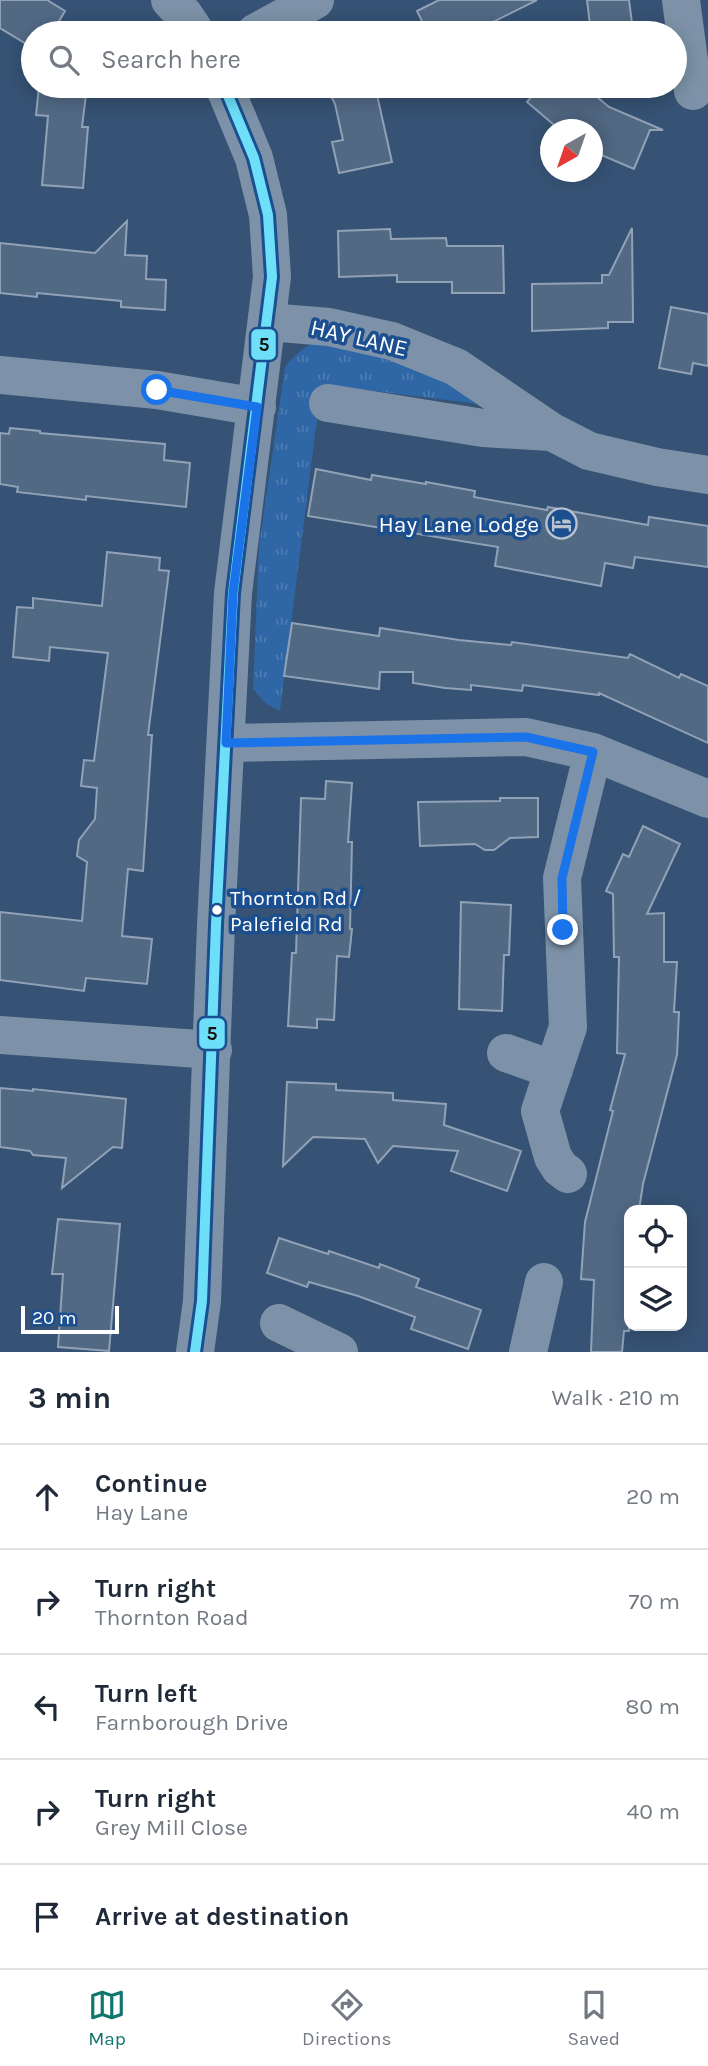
<!DOCTYPE html>
<html lang="en">
<head>
<meta charset="utf-8">
<style>
	body { margin:0; font-family:Karla,sans-serif; background:#f6f6f7; color:#1f2937 }
	.controls { position:absolute; right:21px; bottom:21px; display:grid; overflow:hidden; border-radius:14px; box-shadow:0 4px 18px #0003 }
	.controls button { width:63px; height:63px; display:grid; place-items:center; padding:0; border:0; border-bottom:2px solid #e0e1e3; background:#fff; color:#1f2937; font:35px sans-serif }
	.compass { position:absolute; left:540px; top:119px; width:63px; height:63px; border-radius:50%; background:#fff; box-shadow:0 4px 18px #0003; rotate:220deg }
	.scale { position:absolute; left:21px; bottom:18px; width:98px; box-sizing:border-box; padding-left:7px; border:4px solid #fff; border-top:0; font-size:19px; line-height:24px; white-space:nowrap; color:#fff; -webkit-text-stroke:5px #1b4f8f; paint-order:stroke }
	.stop { position:absolute; width:21px; height:21px; margin:-16px; border:5px solid #1a73e8; border-radius:50%; background:#fff }
	.stop.end { background:#1a73e8; border-color:#fff; box-shadow:0 2px 7px #0008 }
	.list { margin:0; padding:0; list-style:none }
	h2 { display:flex; justify-content:space-between; align-items:center; height:91px; margin:0; padding:0 28px; font-size:30px }
	h2 small { font-size:23px; font-weight:400; color:#747a83 }
	.list li { display:grid; grid-template-columns:46px 1fr auto; gap:21px; align-items:center; box-sizing:border-box; height:105px; padding:0 28px; border-top:2px solid #e0e1e3 }
	.list b { display:block; font-size:26px; white-space:nowrap }
	.list p { margin:0; font-size:23px; white-space:nowrap; color:#747a83 }
	.list em { font-size:23px; font-style:normal; color:#747a83 }
	.icon { flex:none; width:38px; height:38px; fill:none; stroke:currentColor; stroke-width:2; stroke-linecap:round; stroke-linejoin:round }
	.map { position:relative; flex:none; width:708px; height:1352px; overflow:hidden }
	.search { position:absolute; background:#fff; box-shadow:0 4px 18px #0003; left:21px; right:21px; top:21px; height:77px; display:flex; align-items:center; gap:18px; box-sizing:border-box; padding:0 24px; border-radius:38px; color:#747a83; font-size:26px }
	.sheet { height:616px; background:#fff }
	nav { display:flex; justify-content:space-around; align-items:center; box-sizing:border-box; height:98px; border-top:2px solid #e0e1e3; background:#fff; font-size:19px; color:#747a83 }
	nav a { display:grid; justify-items:center; gap:4px }
	nav .on { color:#0f766e }
	.map>svg:first-child { display:block }
	.grass { fill:url(#grass-tufts) }
	.building { fill:#526984; stroke:#92a2b6; stroke-width:2 }
	.lines { fill:none; stroke-linecap:round; stroke-linejoin:round }
	.minor { stroke:#7d92a8; stroke-width:38 }
	.bus-1-casing { stroke:#1b4f8f; stroke-width:16 }
	.bus-1 { stroke:#6ddff8; stroke-width:10 }
	.route { stroke:#1a73e8; stroke-width:9 }
	.bus-dot { fill:#fff; stroke:#1b4f8f; stroke-width:2.5 }
	.labels { text-anchor:middle; dominant-baseline:central; stroke-width:7; stroke-linejoin:round; paint-order:stroke }
	.bus-label { font-size:21px; fill:#fff; stroke:#1b4f8f; text-anchor:start }
	.street-label { font-size:23px; fill:#fff; stroke:#1b4f8f }
	.poi-label { font-size:23px; fill:#fff; stroke:#1b4f8f; text-anchor:end }
	.line-badge { stroke:#1b4f8f; stroke-width:2.5 }
	.pale-badge-label { font-size:19px; text-anchor:middle; font-weight:bold; fill:#111 }
</style>
</head>
<body>
<div class="map">
<svg width="708" height="1352" viewBox="0 0 708 1352">
	<defs>
		<pattern id="grass-tufts" width="24" height="20" patternUnits="userSpaceOnUse" patternTransform="scale(1.75)"><rect width="24" height="20" fill="#2f66a5"/><path d="M3 7l-1-3M5 7V3M7 7l1-3M15 17l-1-3M17 17v-4M19 17l1-3" fill="none" stroke="#4e7db2"/></pattern>
	</defs>
	<rect width="100%" height="100%" fill="#365274"/>
	<path class="grass" d="M328,340l110,36 41,28 -153,-19 -10,42 -36,284 -15,-8 -12,-14 6,-143 26,-179c13,-16 24,-25 43,-27z"/>
	<path class="building" d="M0,0h47l18,11 -13,22h-19v15l-33,-20z
		M439,0h98l-66,33h-43l-11,-22z
		M587,0h42l4,31 -42,2z
		M39,86h48l-5,41h6l-5,61 -41,-3 6,-69 -12,-1z
		M326,86h49l17,76 -53,11 -7,-31 11,-2 -8,-36z
		M541,86h43l25,21 54,23h-13l-16,39 -42,-18v-21h-32l-33,-28z
		M127,221l-2,34 22,1 -1,23 20,1 -1,30 -44,-3v-6l-84,-8v4l-37,-4v-50l95,10z
		M632,228l1,94h-25v6l-76,3v-47l70,-1v-8h7z
		M390,229l1,10 55,-1 1,8h56l1,47h-52v-11h-55v-7l-58,2 -1,-46z
		M671,307l37,7v52l-15,-3 -2,11 -32,-6z
		M10,428l30,3v2l125,11 -1,16 26,3 -4,44 -100,-11v4l-69,-8 1,-5 -18,-3v-51l9,1z
		M316,469l55,11 1,-5 54,9v-2l49,9 -1,6 73,13 1,-3 100,18 1,-8 59,9v41l-73,-10 -2,11 -28,-5 -4,23 -106,-20 3,-19 -190,-31z
		M107,552l53,6 -1,12 10,1 -21,164h4l-9,136 -15,-2 -6,67 30,3 -5,45 -61,-6 -2,13 -84,-11v-68l82,9 5,-59 -10,-6 2,-16 16,-21 2,-31 -16,-2 3,-26 10,1 14,-108 -58,-6 -1,14 -36,-4 4,-50 16,1v-10l69,8z
		M292,623l87,13 1,-8 79,12 52,5 1,-3 116,16 2,-4 49,24 2,-4 27,12v57l-109,-50v2l-76,-10 -1,6 -51,-6v5l-26,-2 -32,-5v-11h-33l-1,17 -95,-13z
		M326,781l26,2 -4,59h4l-2,87h2l-3,28 -12,-1 -3,64 -17,-1v9l-29,-2 4,-73h4l5,-155 24,1z
		M500,798h38v39l-28,1 -16,12h-9l-10,-6 -55,2 -2,-44 82,-1z
		M643,826l37,18 -33,70 17,-1v49h13l-3,50h5l-2,43 -34,129 -4,26h-10l-2,79h2v42h-5l-2,21h-31l3,-72 -13,-1 4,-57 28,-111 -3,-1 15,-56 -8,-1 2,-96h-5l-1,-63 -7,-3 17,-37 6,3z
		M461,902l50,3 -2,50h-5l-2,56 -43,-2z
		M287,1082l49,2v6l57,3v7l53,4 -2,21 77,26 -14,40 -56,-20 7,-20 -65,-5 -15,17 -13,-24 -52,-2 -30,29z
		M0,1088l33,3v-2l93,10 -4,49 -9,-1 -51,41 4,-30 -33,-3 -3,-4 -30,-4z
		M58,1219l62,5 -11,127 -51,-4 5,-73h-11z
		M279,1238l49,16 1,-3 50,17 1,-4 39,15 -3,8 65,23 -13,39 -57,-20 4,-12 -57,-21 -49,-14 -2,5 -40,-14z"/>
	<g class="lines">
		<path class="minor" d="M170,0l14,15 12,18
			M681,0l12,91
			M255,33l60,-33
			M268,322l61,5 63,14 64,26 96,65 37,19 68,16 51,8
			M0,375l157,15 100,17
			M328,403l155,25 67,4
			M226,743l300,-6 67,15 115,47
			M0,1035l213,15
			M506,1053l48,17
			M568,1174l-8,-6 -7,-11 -13,-46 28,-84 -6,-149 31,-126
			M279,1323l60,29
			M195,1352l7,-51 14,-376 17,-332 39,-316 -4,-62 -14,-57 -30,-72
			M528,1352l16,-70"/>
		<defs>
			<path id="bus-1" d="M195,1352l7,-51 14,-376 17,-332 39,-316 -4,-62 -14,-57 -30,-72"/>
		</defs>
		<use href="#bus-1" class="bus-1-casing"/>
		<use href="#bus-1" class="bus-1"/>
	</g>
	<g class="lines">
		<path class="route" d="M157,390l100,17 -24,186 -7,150 300,-6 67,15 -31,126 1,52"/>
	</g>
	<defs>
		<symbol id="hotel-ring" viewBox="-11 -11 22 22"><circle r="9.5" fill="#1b4f8f" stroke="#b9c2ce" stroke-width="1.5"/><path d="M-6-4.5h1.5V1H6V5H4.5V3h-9V5H-6ZM-4 0a1.8 1.8 0 1 1 3.6 0ZM.5 0V-2.5h3Q6-2.5 6 0Z" fill="#b9c2ce"/></symbol>
	</defs>
	<g fill-rule="evenodd">
		<use href="#hotel-ring" x="544" y="506" width="35" height="35"/>
	</g>
	<circle class="bus-dot" cx="217" cy="910" r="6"/>
	<g class="labels">
		<g class="bus-label">
			<text x="230" y="898">Thornton Rd /<tspan x="230" dy="26">Palefield Rd</tspan></text>
		</g>
		<g class="street-label">
			<text transform="translate(359 338) rotate(13)">HAY LANE</text>
		</g>
		<g class="poi-label">
			<text x="539" y="524">Hay Lane Lodge</text>
		</g>
	</g>
	<g class="line-badge">
		<rect x="250" y="328" width="27" height="33" rx="7" fill="#6ddff8"/>
		<rect x="198" y="1017" width="28" height="33" rx="7" fill="#6ddff8"/>
	</g>
	<g class="pale-badge-label">
		<text x="264" y="351">5</text>
		<text x="212" y="1040">5</text>
	</g>
</svg>
<div class="controls">
<button><svg class="icon" aria-label="locate" viewBox="0 0 24 24"><circle cx="12" cy="12" r="6"/><path d="M12 2v4M12 18v4M2 12h4M18 12h4"/></svg></button>
<button><svg class="icon" aria-label="layers" viewBox="0 0 24 24"><path d="M12 4l9 5-9 5-9-5zM3 14l9 5 9-5"/></svg></button>
</div>
<svg class="compass" viewBox="-18 -18 36 36"><path d="M0-13l5 13h-10z" fill="#e53935"/><path d="M0 13l5-13h-10z" fill="#747a83"/></svg>
<div class="scale">20 m</div>
<div class="stop" style="left:157px;top:390px"></div>
<div class="stop end" style="left:563px;top:930px"></div>
<div class="search"><svg class="icon" aria-label="search" viewBox="0 0 24 24"><circle cx="10" cy="10" r="6"/><path d="M15 15l6 6"/></svg>Search here</div>
</div>
<section class="sheet">
<h2>3 min<small>Walk · 210 m</small></h2>
<ul class="list">
<li><svg class="icon" aria-label="ahead" viewBox="0 0 24 24"><path d="M12 20V5M6 11l6-6 6 6"/></svg><div><b>Continue</b><p>Hay Lane</p></div><em>20 m</em></li>
<li><svg class="icon" aria-label="right" viewBox="0 0 24 24"><path d="M7 20v-9h11M14 6l5 5-5 5"/></svg><div><b>Turn right</b><p>Thornton Road</p></div><em>70 m</em></li>
<li><svg class="icon" aria-label="left" viewBox="0 0 24 24"><path d="M17 20v-9H6M10 6l-5 5 5 5"/></svg><div><b>Turn left</b><p>Farnborough Drive</p></div><em>80 m</em></li>
<li><svg class="icon" aria-label="right" viewBox="0 0 24 24"><path d="M7 20v-9h11M14 6l5 5-5 5"/></svg><div><b>Turn right</b><p>Grey Mill Close</p></div><em>40 m</em></li>
<li><svg class="icon" aria-label="arrive" viewBox="0 0 24 24"><path d="M6 21V4h12l-3 4 3 4H6"/></svg><div><b>Arrive at destination</b></div></li>
</ul>
</section>
<nav>
<a class="on"><svg class="icon" aria-label="map" viewBox="0 0 24 24"><path d="M3 6l6-2 6 2 6-2v14l-6 2-6-2-6 2zM9 4v14M15 6v14"/></svg>Map</a>
<a><svg class="icon" aria-label="directions" viewBox="0 0 24 24"><path d="M12 3l9 9-9 9-9-9zM9 14v-3h6M13 9l2 2-2 2"/></svg>Directions</a>
<a><svg class="icon" aria-label="saved" viewBox="0 0 24 24"><path d="M7 4h10v16l-5-4-5 4z"/></svg>Saved</a>
</nav>
</body>
</html>
